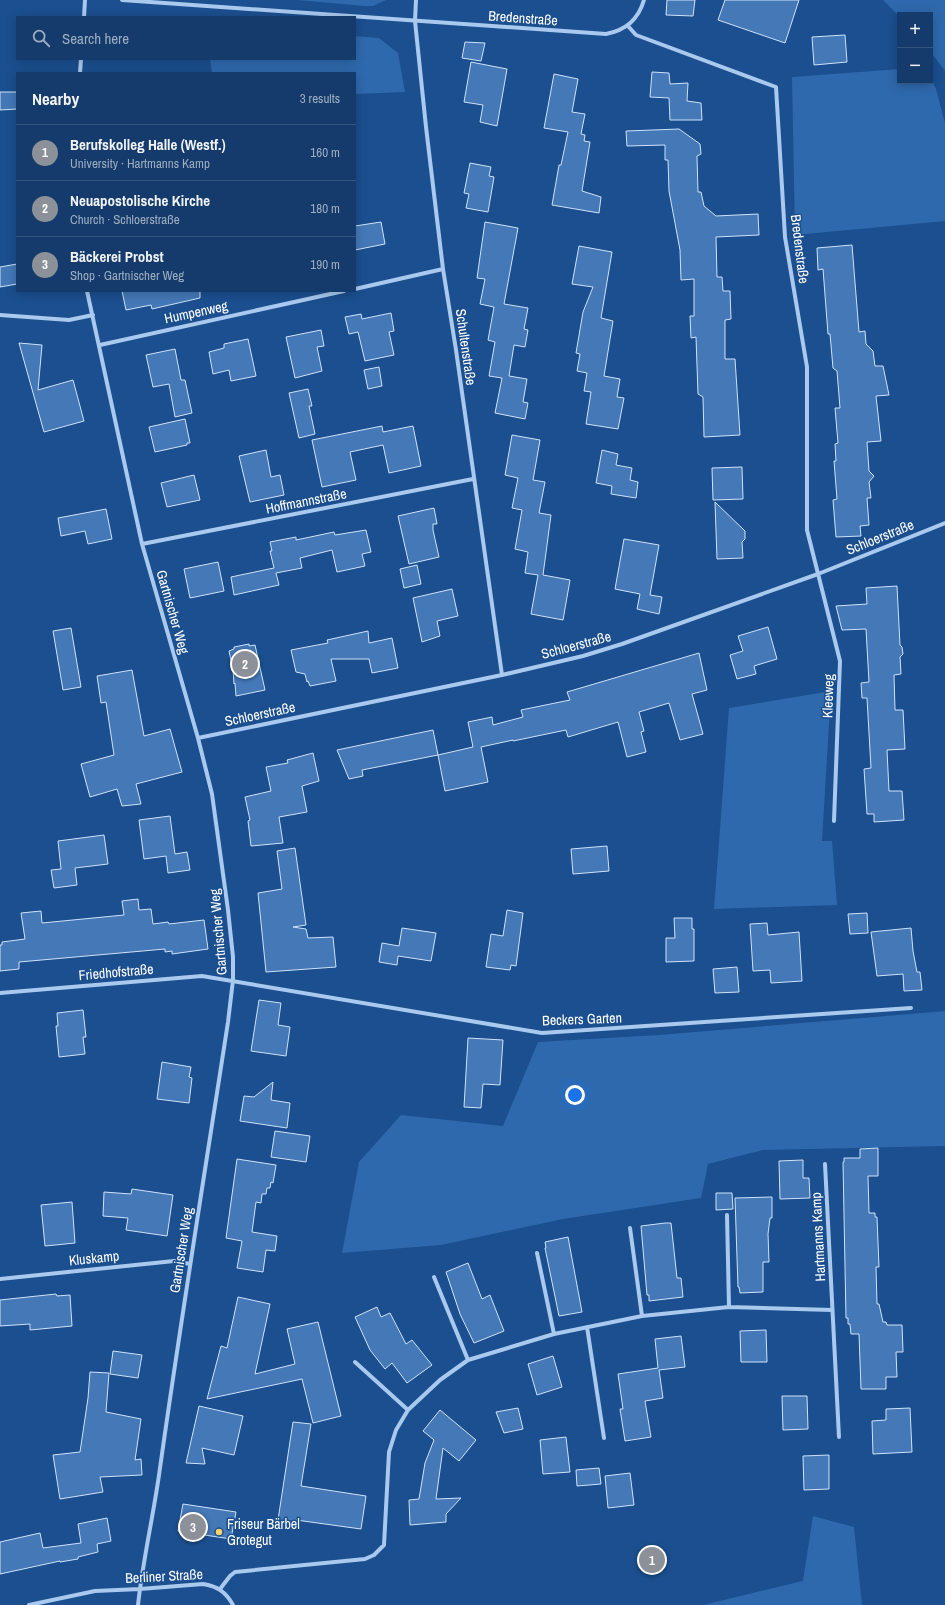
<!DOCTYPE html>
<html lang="en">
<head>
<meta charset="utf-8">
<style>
	body { margin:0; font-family:"Archivo Narrow",sans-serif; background:#214673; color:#f1f3f6 }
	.controls { position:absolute; right:12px; top:12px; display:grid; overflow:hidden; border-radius:0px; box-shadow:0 2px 10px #0003 }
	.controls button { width:36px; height:36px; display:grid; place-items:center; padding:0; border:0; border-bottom:1px solid #33557e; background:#143b6b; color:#f1f3f6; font:20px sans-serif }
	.you { position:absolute; left:575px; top:1095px; width:14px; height:14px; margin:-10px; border:3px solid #fff; border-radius:50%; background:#1a73e8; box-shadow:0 0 0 6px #1a73e833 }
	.badge { display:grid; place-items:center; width:26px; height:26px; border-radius:50%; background:#8c9099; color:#fff; font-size:13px; font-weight:700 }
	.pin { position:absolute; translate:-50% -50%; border:2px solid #fff; box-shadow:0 1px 4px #0006 }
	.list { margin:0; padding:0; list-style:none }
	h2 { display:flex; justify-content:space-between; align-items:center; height:52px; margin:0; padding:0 16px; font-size:17px }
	h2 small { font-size:13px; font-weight:400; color:#9dadc1 }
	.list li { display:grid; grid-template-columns:26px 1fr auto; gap:12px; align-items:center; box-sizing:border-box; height:56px; padding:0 16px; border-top:1px solid #33557e }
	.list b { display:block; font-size:15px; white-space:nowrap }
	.list p { margin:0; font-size:13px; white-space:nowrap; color:#9dadc1 }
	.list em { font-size:13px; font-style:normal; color:#9dadc1 }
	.icon { flex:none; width:22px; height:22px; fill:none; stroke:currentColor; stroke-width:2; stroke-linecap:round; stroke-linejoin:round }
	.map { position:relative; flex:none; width:945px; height:1605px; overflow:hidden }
	.search { position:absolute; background:#143b6b; box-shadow:0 2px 10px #0003; left:16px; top:16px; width:340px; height:44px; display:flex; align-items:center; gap:10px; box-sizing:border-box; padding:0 14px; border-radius:0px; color:#9dadc1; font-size:15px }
	.panel { position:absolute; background:#143b6b; box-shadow:0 2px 10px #0003; left:16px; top:72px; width:340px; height:220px; border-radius:0px }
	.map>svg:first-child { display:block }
	.green { fill:#2e69ad }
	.building { fill:#4478b7; stroke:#cfe3fa }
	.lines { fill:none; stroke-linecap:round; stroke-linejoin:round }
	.minor { stroke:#a9c9ee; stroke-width:4 }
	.poi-dot { fill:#ffd166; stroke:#1b4f8f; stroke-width:1.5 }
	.labels { text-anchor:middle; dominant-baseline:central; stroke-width:3; stroke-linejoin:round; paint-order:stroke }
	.street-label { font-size:14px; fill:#fff; stroke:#1b4f8f }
	.poi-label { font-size:14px; fill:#fff; stroke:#1b4f8f; text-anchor:start }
</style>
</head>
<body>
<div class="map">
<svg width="945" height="1605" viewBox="0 0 945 1605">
	<rect width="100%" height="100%" fill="#1b4f8f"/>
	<path class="green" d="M297,0h89l-13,6h-9z
		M883,0h62v71l-15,-20v-36h-30v2z
		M355,36l24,2 19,15 7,39 -50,2v-21h-143l-2,-14h145z
		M900,69v12h30v-6l6,14 9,34v98l-150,14 -3,-158z
		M831,691l-9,150h10l5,64 -123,4 15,-201z
		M945,1011v135l-182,4 -55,14 -7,34 -138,21 -122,26 -99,8 17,-91 42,-47 102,11 35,-84 121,-7z
		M813,1516l41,11 8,78h-159l100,-24z"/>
	<path class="building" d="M667,0h28l-2,16 -27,-1z
		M725,0h74l-14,43 -67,-23z
		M845,35l2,27 -33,3 -2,-28z
		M465,42l20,1 -4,18 -19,-3z
		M471,62l36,7 -10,57 -17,-4 3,-17 -19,-3z
		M652,72l17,1 1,11 18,-1 -1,18 14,2 1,17h-32l-1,-22 -19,-1z
		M554,74l24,5 -6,33 13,2 -4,20 4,1 -1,6 6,1 -8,49 19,6 -2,16 -47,-8 7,-40h2l7,-33 -24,-4z
		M0,92h17v17l-17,1z
		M679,129l21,15 1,10 -4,2 1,36h3l3,14 12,10 42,-2 1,21 -43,2 1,40h5l1,14h7l1,28 -6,1v39h10l5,76 -36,2 -1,-40 -5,-3 -2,-57 -5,1 -1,-22h4v-37l-13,1 -1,-30 -11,-59 -1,-31h-3v-15l-38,1 -1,-15z
		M470,163l21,4 -2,9 5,1 -6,35 -22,-4 3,-14 -5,-1z
		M381,222l4,22 -30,6v-24z
		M485,222l33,6 -14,76 24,4 -4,21 4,1 -3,17 -11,-2 -5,31 18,3 -4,23 5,1 -3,16 -30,-6 7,-35 -13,-2 6,-34 -7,-2 6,-33 -14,-3 5,-25 -8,-1z
		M852,245l7,87 6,-1 1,13 7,7 2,15h8l6,29 -13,1 5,45 -14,1 2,29 5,5 -5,6 2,16h-4l2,27 -9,1 1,10 -25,1 -3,-37 4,-1 -3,-38h2l-1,-17 3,-1 -3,-35h5l-3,-37 -4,-3 -3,-34h-2l-5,-65 -5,1 -1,-22z
		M579,246l33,6 -11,66 12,3 -9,55 16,3 -3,18 7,1 -6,31 -32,-5 5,-32 -7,-1 3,-18 -10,-2 3,-17 -4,-1 7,-41 10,-25 -21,-3z
		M17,264v20l-17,3v-20z
		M122,291h78v7l-48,11 -1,-4 -25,5z
		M391,313l3,18 -5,1 5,23 -29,6 -7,-29 -9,2 -4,-17 16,-3 1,5z
		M321,330l3,16 -7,1 5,24 -27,7 -9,-41z
		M248,339l8,37 -25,5 -2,-11 -16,4 -4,-22 15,-4v-4z
		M19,343l23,2 -4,45 35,-10 11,41 -40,11z
		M175,349l6,31h4l7,33 -17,4 -6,-33 -16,3 -7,-32z
		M379,367l3,19 -14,3 -4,-19z
		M308,389l4,17h-3l6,28 -16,4 -10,-45z
		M185,419l5,24h-3v2l-32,7 -6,-25z
		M382,426l1,6 30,-6 8,40 -32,7 -6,-28 -33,7 6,28 -34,7 -10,-47z
		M512,435l28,5 -7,40 12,2 -6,31 12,2 -8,60 27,5 -7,40 -32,-6 7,-39 -13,-2 3,-21 -13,-3 7,-39 -10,-2 6,-30 -13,-3z
		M266,450l5,27 9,-2 4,20 -34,7 -11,-46z
		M602,450l16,4 -2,11 16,3 -2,12 8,2 -2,16 -25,-4 1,-8 -16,-3z
		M742,467l1,32 -30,1 -1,-32z
		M194,475l6,25 -33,7 -6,-24z
		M715,502l30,29v8l-3,3 1,16 -26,1z
		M434,508l3,16h-4v6l6,27 -30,7 -11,-48z
		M106,509l6,30 -24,5 -3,-13 -24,5 -3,-18z
		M366,530l5,22 -9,2 3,12 -28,6 -5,-22 -32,8 2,10 -26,5 3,12 -45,10 -3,-18 43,-9 -4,-17h2l-2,-9 26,-5v3l38,-8 1,3z
		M624,539l35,6 -9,50 12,2 -3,17 -22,-5 3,-15 -25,-5z
		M218,562l6,29 -34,7 -6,-29z
		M417,565l4,19 -17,4 -4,-19z
		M897,586l3,59 2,2 1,7 -3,3 1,17 -7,1 1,35h8l2,39 -18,1 2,41h13l2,29 -30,2v-8h-7l-3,-45 7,-1 -4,-70h-5l-1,-15 8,-1 -3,-53 -24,1 -6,-24 31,-2 -1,-16z
		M452,589l6,27 -21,5 3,15 -18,6 -9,-44z
		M768,627l9,32 -23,7 2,8 -19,5 -7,-24 13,-4 -5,-15z
		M71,628l10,59 -18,3 -10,-59z
		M368,631l1,12 23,-5 6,30 -26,5 -3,-14h-38l5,22 -26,5 -2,-5 -1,1 -2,-8 -9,-2 -5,-22 37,-7 -1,-3z
		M249,644v2l6,-1 10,45 -29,6 -1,-13 -1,1 -1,-14 -4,-19 5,-2v-2z
		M699,653l8,37 -15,4 11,40 -23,6 -11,-37 -30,9 5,19 -3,1 5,20 -19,5 -9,-35 -50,15 -2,-7 -53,11v-1l-32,7 7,35 -43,9 -7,-36 35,-8 -5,-25 24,-5 1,8 30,-8 -2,-7 49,-10 -3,-8z
		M132,670l12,66 26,-7 12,43 -46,12 5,20 -19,2 -5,-17 -27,8 -9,-33 33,-9 -8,-53 -5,1 -4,-27z
		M433,730l5,25 -76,15 1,6 -14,3 -12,-29z
		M313,753l6,28 -17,5 5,26 -28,5 4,26 -32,3 -3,-25 2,-1 -5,-23 26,-6 -5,-24 22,-4 -1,-3z
		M170,816l5,38 12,-2 3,18 -22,3 -2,-17 -22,3 -5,-39z
		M104,835l4,29 -33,4 2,17 -23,3 -3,-18 10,-1 -3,-28z
		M607,846l2,25 -36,3 -2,-25z
		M295,848l11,77 -13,2 13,2 2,9 25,-1 3,30 -70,5 -8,-79 24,-4 -5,-38z
		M138,899l1,11 12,-1 2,15 15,-2 1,2 35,-4 4,29 -36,5v-3l-7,1v-3l-146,13v7l-19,2v-26h2v-3l23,-3 -4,-26 20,-2 1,12 82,-8 -2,-14z
		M507,910l16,3 -7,53 -5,-1 -1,5 -24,-3 5,-33 12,2z
		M867,913l1,20 -18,1 -2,-20z
		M674,918h18v11h2v32l-28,1v-24h9z
		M767,923l1,12 31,-3 3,49 -31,2 -1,-13 -17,1 -3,-47z
		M402,928l34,5 -5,28 -33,-5 -1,9 -18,-3 3,-19 17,3z
		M911,928l2,23 4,21h3l2,18 -18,1 -1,-17 -26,2 -6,-44z
		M737,967l2,25 -24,1 -2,-24z
		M259,1000l22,3 -3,22 12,2 -4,29 -35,-5z
		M83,1010l3,27h-3l2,17 -26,3 -3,-31h2l-1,-13z
		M468,1038l35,2 -3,45 -17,-1 -2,24 -17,-1z
		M162,1062l29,5 -2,10 3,1 -3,25 -32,-4z
		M273,1082l-2,18 19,3 -3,25 -47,-7 4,-25 10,1z
		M275,1131l35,5 -4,26 -35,-5z
		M878,1148v28h-10l1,37h6v4h2l2,50h-3l1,37h2l4,18h3l1,3h15l1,27h-7l1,25h-11v12h-25l-2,-55h-8l-1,-10h-2v-6h-2l-3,-156h1v-4h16v-9z
		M237,1159l39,6 -3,18 -2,-1 -1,6h-3l-1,6h-4l-1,9 -5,-1 -4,30 25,4 -2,15 -9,-1 -3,22 -26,-4 5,-27 -16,-3z
		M803,1160v18h6l1,20 -30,1 -1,-38z
		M132,1189l41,6 -6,41 -41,-6 2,-12 -25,-2 1,-24 27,2z
		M716,1193h16l1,16 -17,1z
		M772,1197v21h-2l-2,16 1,28h-6v30l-23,1 -1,-6h-1l-3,-89z
		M72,1202l3,41 -30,3 -4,-41z
		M665,1223h6l6,55h4l2,19 -34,4v-6h-2l-6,-69z
		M568,1237l14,75 -23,4 -14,-68h1l-1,-6z
		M468,1263l14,36 8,-4 14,36 -30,12 -14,-29 -14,-42z
		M56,1294l1,2 13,-1 2,31 -42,4v-6l-30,2v-26z
		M238,1297l32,7 -15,70 40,-10 -8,-35 31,-7 23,94 -28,7 -11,-44 -95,20 14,-53 6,2z
		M377,1307l4,10 9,-4 16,31 6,-4 20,25 -25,18 -15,-20 -7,6 -15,-19 -15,-33z
		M766,1330l1,32h-26l-1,-31z
		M681,1336l4,31 -26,3 4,28 -18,3 6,36 -26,4 -5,-32h3l-5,-35 40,-6 -3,-29z
		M113,1351l29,4 -4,23 -28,-4z
		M553,1356l9,31 -25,8 -9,-31z
		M90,1372l19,1 -3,39 35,7 -6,41 6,-1 1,16 -42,2 3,15 -43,7 -7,-44 27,-3 8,-54z
		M782,1396h25l1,33 -25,1z
		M199,1406l44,10 -9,39 -32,-7 3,16 -19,-1z
		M518,1408l5,21 -19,4 -8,-21z
		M910,1408l2,44 -39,2 -1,-33 14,-1v-11z
		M440,1410l36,30 -17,21 -16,-13 -7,51 25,-1 -15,16v8l-36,3 -1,-25 10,-1 6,-36 9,-23 -11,-9z
		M293,1422l18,2 -10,62 65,10 -5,33 -65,-9 -1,3 -17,-3z
		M566,1437l4,35 -27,2 -3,-34z
		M829,1455v34l-25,1 -1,-34z
		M599,1468l2,16 -24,2 -1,-16z
		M630,1473l4,32 -26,3 -3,-32z
		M183,1504l53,8 -5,27 -53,-8z
		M107,1518l4,23 -14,3 1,8 -20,5v2l-18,3v-1l-60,13v-32l40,-9 3,15 38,-5 -3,-19z"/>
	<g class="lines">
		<path class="minor" d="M122,0l484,34c20,-4 32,-14 38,-34
			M416,0l-1,21 11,106 17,142 13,81 46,325
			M84,17l1,-17
			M628,26l8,9 140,52 9,150 22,130v163l33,131 -6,160
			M80,73l1,-14
			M355,289l88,-20
			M87,291l55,253 56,194 14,56 16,116 5,47v23l-5,42c-23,149 -47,297 -68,446 -6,45 -17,91 -22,137
			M0,315l69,5 24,-5
			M100,345l244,-54
			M142,544l331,-65
			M198,738l304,-63 81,-19 39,-12 196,-70 127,-51
			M0,993l202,-17 340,57 369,-25
			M825,1164l14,273
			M727,1215l2,92
			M630,1228l12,88
			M537,1253l17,81
			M434,1277l34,83
			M0,1279l174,-18 16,3
			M587,1327l17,111
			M355,1362l53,48
			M220,1589l10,-13 5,-4 130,-13 9,-4 10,-10 5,-93 7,-22 12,-20 32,-30 28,-20 86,-26 88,-18 87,-9 103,3
			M29,1605l66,-14 45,-2 63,-5c14,2 23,8 30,21"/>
	</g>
	<circle class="poi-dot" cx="219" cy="1532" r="4"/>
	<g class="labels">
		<g class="street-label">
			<text transform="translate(523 18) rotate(4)">Bredenstraße</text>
			<text transform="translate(800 249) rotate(83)">Bredenstraße</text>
			<text transform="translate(196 312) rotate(-12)">Humpenweg</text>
			<text transform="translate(466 347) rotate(82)">Schultenstraße</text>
			<text transform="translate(306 501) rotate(-11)">Hoffmannstraße</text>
			<text transform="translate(880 537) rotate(-22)">Schloerstraße</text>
			<text transform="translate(173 612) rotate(74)">Gartnischer Weg</text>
			<text transform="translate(576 645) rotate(-15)">Schloerstraße</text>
			<text transform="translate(828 696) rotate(-88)">Kleeweg</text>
			<text transform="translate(260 714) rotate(-12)">Schloerstraße</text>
			<text transform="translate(218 932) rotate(-95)">Gartnischer Weg</text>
			<text transform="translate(116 972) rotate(-5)">Friedhofstraße</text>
			<text transform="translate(582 1019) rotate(-2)">Beckers Garten</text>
			<text transform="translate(818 1237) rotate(-93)">Hartmanns Kamp</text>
			<text transform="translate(181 1250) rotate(-81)">Gartnischer Weg</text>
			<text transform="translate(94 1258) rotate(-6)">Kluskamp</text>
			<text transform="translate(164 1576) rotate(-3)">Berliner Straße</text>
		</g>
		<g class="poi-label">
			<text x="227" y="1524">Friseur Bärbel<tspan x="227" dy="16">Grotegut</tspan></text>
		</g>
	</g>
</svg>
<div class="controls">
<button>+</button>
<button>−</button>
</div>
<div class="you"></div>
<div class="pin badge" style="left:652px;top:1560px">1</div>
<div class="pin badge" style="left:245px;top:664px">2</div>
<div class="pin badge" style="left:193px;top:1527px">3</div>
<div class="search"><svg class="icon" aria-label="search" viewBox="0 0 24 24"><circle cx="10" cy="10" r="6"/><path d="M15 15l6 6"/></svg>Search here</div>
<section class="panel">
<h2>Nearby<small>3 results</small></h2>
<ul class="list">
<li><span class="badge">1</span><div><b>Berufskolleg Halle (Westf.)</b><p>University · Hartmanns Kamp</p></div><em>160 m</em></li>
<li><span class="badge">2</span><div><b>Neuapostolische Kirche</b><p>Church · Schloerstraße</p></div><em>180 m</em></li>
<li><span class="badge">3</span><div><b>Bäckerei Probst</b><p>Shop · Gartnischer Weg</p></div><em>190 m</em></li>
</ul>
</section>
</div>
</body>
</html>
